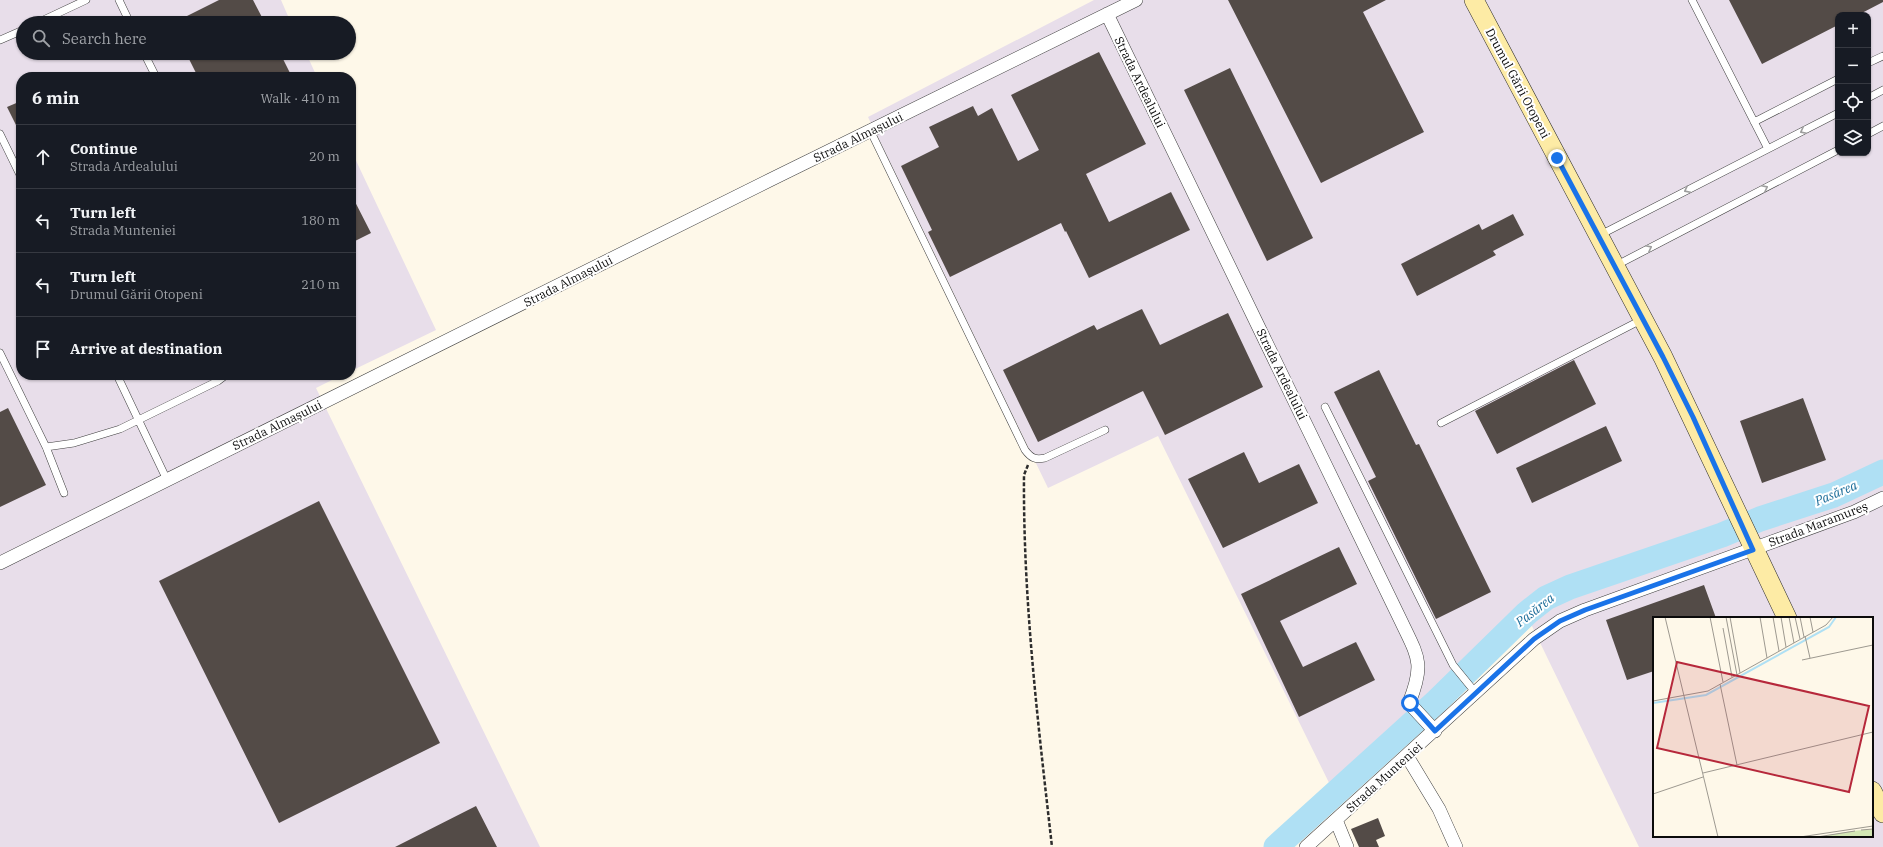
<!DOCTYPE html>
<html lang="en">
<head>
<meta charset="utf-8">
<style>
	body { margin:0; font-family:"IBM Plex Serif",serif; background:#20242c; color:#f1f3f6 }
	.controls { position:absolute; right:12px; top:12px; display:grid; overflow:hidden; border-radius:8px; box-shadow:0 1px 3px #0004 }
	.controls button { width:36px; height:36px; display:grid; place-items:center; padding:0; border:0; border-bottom:1px solid #363941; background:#171b24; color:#f1f3f6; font:20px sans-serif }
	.stop { position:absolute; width:12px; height:12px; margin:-9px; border:3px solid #1a73e8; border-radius:50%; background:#fff }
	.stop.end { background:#1a73e8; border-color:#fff; box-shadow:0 1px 4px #0008 }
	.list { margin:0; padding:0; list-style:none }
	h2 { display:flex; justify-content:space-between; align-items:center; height:52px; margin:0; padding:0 16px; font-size:17px }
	h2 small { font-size:13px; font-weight:400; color:#9ea1a6 }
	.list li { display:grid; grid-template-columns:26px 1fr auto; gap:12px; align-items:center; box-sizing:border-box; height:64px; padding:0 16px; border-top:1px solid #363941 }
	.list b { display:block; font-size:15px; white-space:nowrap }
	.list p { margin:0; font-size:13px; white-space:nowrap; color:#9ea1a6 }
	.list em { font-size:13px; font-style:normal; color:#9ea1a6 }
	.icon { flex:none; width:22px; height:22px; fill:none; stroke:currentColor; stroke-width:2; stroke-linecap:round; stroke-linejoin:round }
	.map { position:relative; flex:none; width:1883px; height:847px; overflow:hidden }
	.search { position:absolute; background:#171b24; box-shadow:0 1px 3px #0004; left:16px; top:16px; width:340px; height:44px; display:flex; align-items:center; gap:10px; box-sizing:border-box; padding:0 14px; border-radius:22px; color:#9ea1a6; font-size:15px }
	.panel { position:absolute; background:#171b24; box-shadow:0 1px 3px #0004; left:16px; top:72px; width:340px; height:308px; border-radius:16px }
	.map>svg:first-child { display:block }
	.industrial { fill:#e8deea; fill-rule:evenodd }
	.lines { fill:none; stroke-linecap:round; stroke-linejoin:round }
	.river { stroke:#afe0f4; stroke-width:25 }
	.building { fill:#534b47 }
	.lane-casing { stroke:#3e3e3e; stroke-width:8 }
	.street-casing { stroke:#3e3e3e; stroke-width:14 }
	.secondary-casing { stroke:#2d2d2d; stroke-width:20 }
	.path { stroke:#2d2d2d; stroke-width:2.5; stroke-dasharray:4 2; stroke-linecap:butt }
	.lane { stroke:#fff; stroke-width:7 }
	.street { stroke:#fff; stroke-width:13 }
	.secondary { stroke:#fdeba5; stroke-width:19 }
	.oneway { stroke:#9d9d9d }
	.route { stroke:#1a73e8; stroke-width:5 }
	.labels { text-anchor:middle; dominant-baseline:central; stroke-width:4; stroke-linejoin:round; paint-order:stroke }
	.street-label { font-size:12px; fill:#0b0b0b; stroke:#fff }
	.water-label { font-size:13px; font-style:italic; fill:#196b98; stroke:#fff }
	.inset-river { fill:none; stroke:#afe0f4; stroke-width:2 }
	.inset-road { fill:none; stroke:#9d9990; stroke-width:1 }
	.view { fill:#b6283b; fill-opacity:0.15; stroke:#b6283b; stroke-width:2 }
	.inset-edge { fill:none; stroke:#0b0b0b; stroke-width:2 }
</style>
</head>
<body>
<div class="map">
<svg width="1883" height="847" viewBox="0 0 1883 847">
	<rect width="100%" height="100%" fill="#fef8e9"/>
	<path class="industrial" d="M0,0h281l10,23h-268v30h283l11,24h-296v298h321l-26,13 224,459h-540z
		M1094,0h789v847h-244l-108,-223 -58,58 -134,121 -181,-367 -110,52 -180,-371zM1838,15h30v138h-30zM1654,618h218v218h-218z
		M351,150l85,180 -85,41z"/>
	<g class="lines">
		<path class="river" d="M1276,847l161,-146 90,-88 19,-15 24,-11 152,-52 38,-16 74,-24 49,-23"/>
	</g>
	<path class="building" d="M219,0h34l12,23h-92z
		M1228,0h158l-23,12 61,120 -103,51z
		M1729,0h154v2l-25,13h-20v10l-76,39z
		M1099,52l47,92 -60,30 23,48 62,-30 19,38 -101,48 -23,-47 -1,1 -4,-9 -111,54 -22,-45 4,-2 -31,-64 38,-19 -10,-20 44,-21 5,10 14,-8 26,53 21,-11 -28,-55z
		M186,53h94l12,24h-94z
		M1230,68l83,170 -46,23 -83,-171z
		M21,101v34l-14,-28z
		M351,194l20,39 -20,10z
		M1513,214l11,21 -31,16 3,4 -79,41 -16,-32 78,-40 3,6z
		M1142,309l18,36 68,-32 35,74 -98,48 -22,-44 -105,51 -35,-72 91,-45 3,5z
		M1574,360l22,44 -99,50 -22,-43z
		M1379,370l37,75 3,-1 72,148 -55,27 -68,-138 8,-4 -42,-85z
		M1803,398l23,62 -64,23 -22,-62z
		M8,408l38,77 -46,22v-95z
		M1606,426l16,35 -90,42 -16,-35z
		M1244,452l15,31 40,-19 19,39 -95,45 -35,-69z
		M319,501l121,242 -161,80 -120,-242z
		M1339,547l18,37 -77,37 23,46 53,-25 19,38 -76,37 -58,-123z
		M1704,585l12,33h-62v53l-27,9 -21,-60z
		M476,806l21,41h-102z
		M1378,818l7,18 -9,4 3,7h-20l-8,-18z"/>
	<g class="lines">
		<defs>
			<path id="lane" d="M119,0l11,23
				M1692,0l76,149
				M37,23l49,-23
				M0,40l23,-10
				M144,53l12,24
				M1868,63l15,-7
				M1868,98l15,-8
				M1754,122l84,-43
				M871,132l154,318c6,8 10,10 20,8l60,-28
				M0,134l21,43
				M1868,134l15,-8
				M1600,235l238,-122
				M1615,266l223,-116
				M0,353l46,94 18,46
				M117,375l50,105
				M1325,407l128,258 22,27
				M1441,423l202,-104
				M46,447l28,-4 46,-14 98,-48 8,-6"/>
			<path id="street" d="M1107,14l294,607c17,36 24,42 8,82l26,28
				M0,563l770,-383 366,-180
				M1407,756l32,53 17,38
				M1336,820l11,27
				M1306,847l228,-208 26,-18 25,-11 269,-98 29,-14"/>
			<path id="secondary" d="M1474,0l189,357 124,261
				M1872,791l11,22"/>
		</defs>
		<use href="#lane" class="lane-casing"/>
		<use href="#street" class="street-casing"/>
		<use href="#secondary" class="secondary-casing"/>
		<path class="path" d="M1028,465l-4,10c-1,125 14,248 28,372"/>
		<use href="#lane" class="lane"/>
		<use href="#street" class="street"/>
		<use href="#secondary" class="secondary"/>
	</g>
	<defs><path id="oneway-chevron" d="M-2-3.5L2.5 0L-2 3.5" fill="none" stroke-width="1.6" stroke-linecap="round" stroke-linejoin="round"/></defs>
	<g class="oneway">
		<use href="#oneway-chevron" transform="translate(1803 131) rotate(153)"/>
		<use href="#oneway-chevron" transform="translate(1765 188) rotate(-27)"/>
		<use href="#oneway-chevron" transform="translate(1687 190) rotate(153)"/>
		<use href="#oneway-chevron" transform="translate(1649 248) rotate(-27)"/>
	</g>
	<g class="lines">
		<path class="route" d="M1410,703l25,28 99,-92 26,-18 25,-11 168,-60 -60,-133 -30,-60 -106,-199"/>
	</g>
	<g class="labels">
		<g class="street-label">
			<text transform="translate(1140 82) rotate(64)">Strada Ardealului</text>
			<text transform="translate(1518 83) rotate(62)">Drumul Gării Otopeni</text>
			<text transform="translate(858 137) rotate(-26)">Strada Almașului</text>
			<text transform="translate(568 281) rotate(-27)">Strada Almașului</text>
			<text transform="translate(1282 374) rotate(64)">Strada Ardealului</text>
			<text transform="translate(277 425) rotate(-26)">Strada Almașului</text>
			<text transform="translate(1818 524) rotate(-21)">Strada Maramureș</text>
			<text transform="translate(1384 777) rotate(-42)">Strada Munteniei</text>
		</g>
		<g class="water-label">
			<text transform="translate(1836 493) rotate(-23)">Pasărea</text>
			<text transform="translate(1535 610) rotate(-38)">Pasărea</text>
		</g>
	</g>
	<g transform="translate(1653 617)">
		<rect width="220" height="220" fill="#fef8e9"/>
		<path d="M220,212v7l-56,1 35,-6z" fill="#d3e7b4"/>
		<path class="inset-river" d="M0,86l53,-8 123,-68 7,-10"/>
		<path class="inset-road" d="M12,0l53,220M57,0l13,65M73,0l11,58M77,0l10,56M107,0l7,41M120,0l6,34M128,0l5,30M136,0l5,26M142,0l5,22M147,0l4,20M157,0l3,15M70,11l9,49M152,19l5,22M149,43l71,-15M67,67l17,81M0,84l55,-10 118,-66 7,-8M50,156l170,-41M0,177l50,-17M208,213l12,-1M147,220l73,-11M164,220l38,-6"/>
		<path class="view" d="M24,45l192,44 -20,86 -192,-44z"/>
		<rect width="220" height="220" class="inset-edge"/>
	</g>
</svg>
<div class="controls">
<button>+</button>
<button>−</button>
<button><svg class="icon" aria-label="locate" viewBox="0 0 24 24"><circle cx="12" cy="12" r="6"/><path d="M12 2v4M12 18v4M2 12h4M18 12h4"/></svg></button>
<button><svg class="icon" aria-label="layers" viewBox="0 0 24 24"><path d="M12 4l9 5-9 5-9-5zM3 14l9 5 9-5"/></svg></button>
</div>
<div class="stop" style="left:1410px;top:703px"></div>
<div class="stop end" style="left:1557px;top:158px"></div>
<div class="search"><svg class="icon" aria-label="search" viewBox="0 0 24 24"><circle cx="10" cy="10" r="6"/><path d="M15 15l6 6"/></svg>Search here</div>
<section class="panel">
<h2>6 min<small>Walk · 410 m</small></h2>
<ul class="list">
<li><svg class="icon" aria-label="ahead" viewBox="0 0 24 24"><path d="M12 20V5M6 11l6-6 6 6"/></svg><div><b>Continue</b><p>Strada Ardealului</p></div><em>20 m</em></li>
<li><svg class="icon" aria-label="left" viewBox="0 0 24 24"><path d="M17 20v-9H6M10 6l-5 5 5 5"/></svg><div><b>Turn left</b><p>Strada Munteniei</p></div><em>180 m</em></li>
<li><svg class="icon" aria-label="left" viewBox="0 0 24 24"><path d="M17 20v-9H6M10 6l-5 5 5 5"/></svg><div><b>Turn left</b><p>Drumul Gării Otopeni</p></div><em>210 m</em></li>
<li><svg class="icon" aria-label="arrive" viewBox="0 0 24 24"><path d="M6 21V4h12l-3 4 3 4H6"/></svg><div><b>Arrive at destination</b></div></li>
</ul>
</section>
</div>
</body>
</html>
